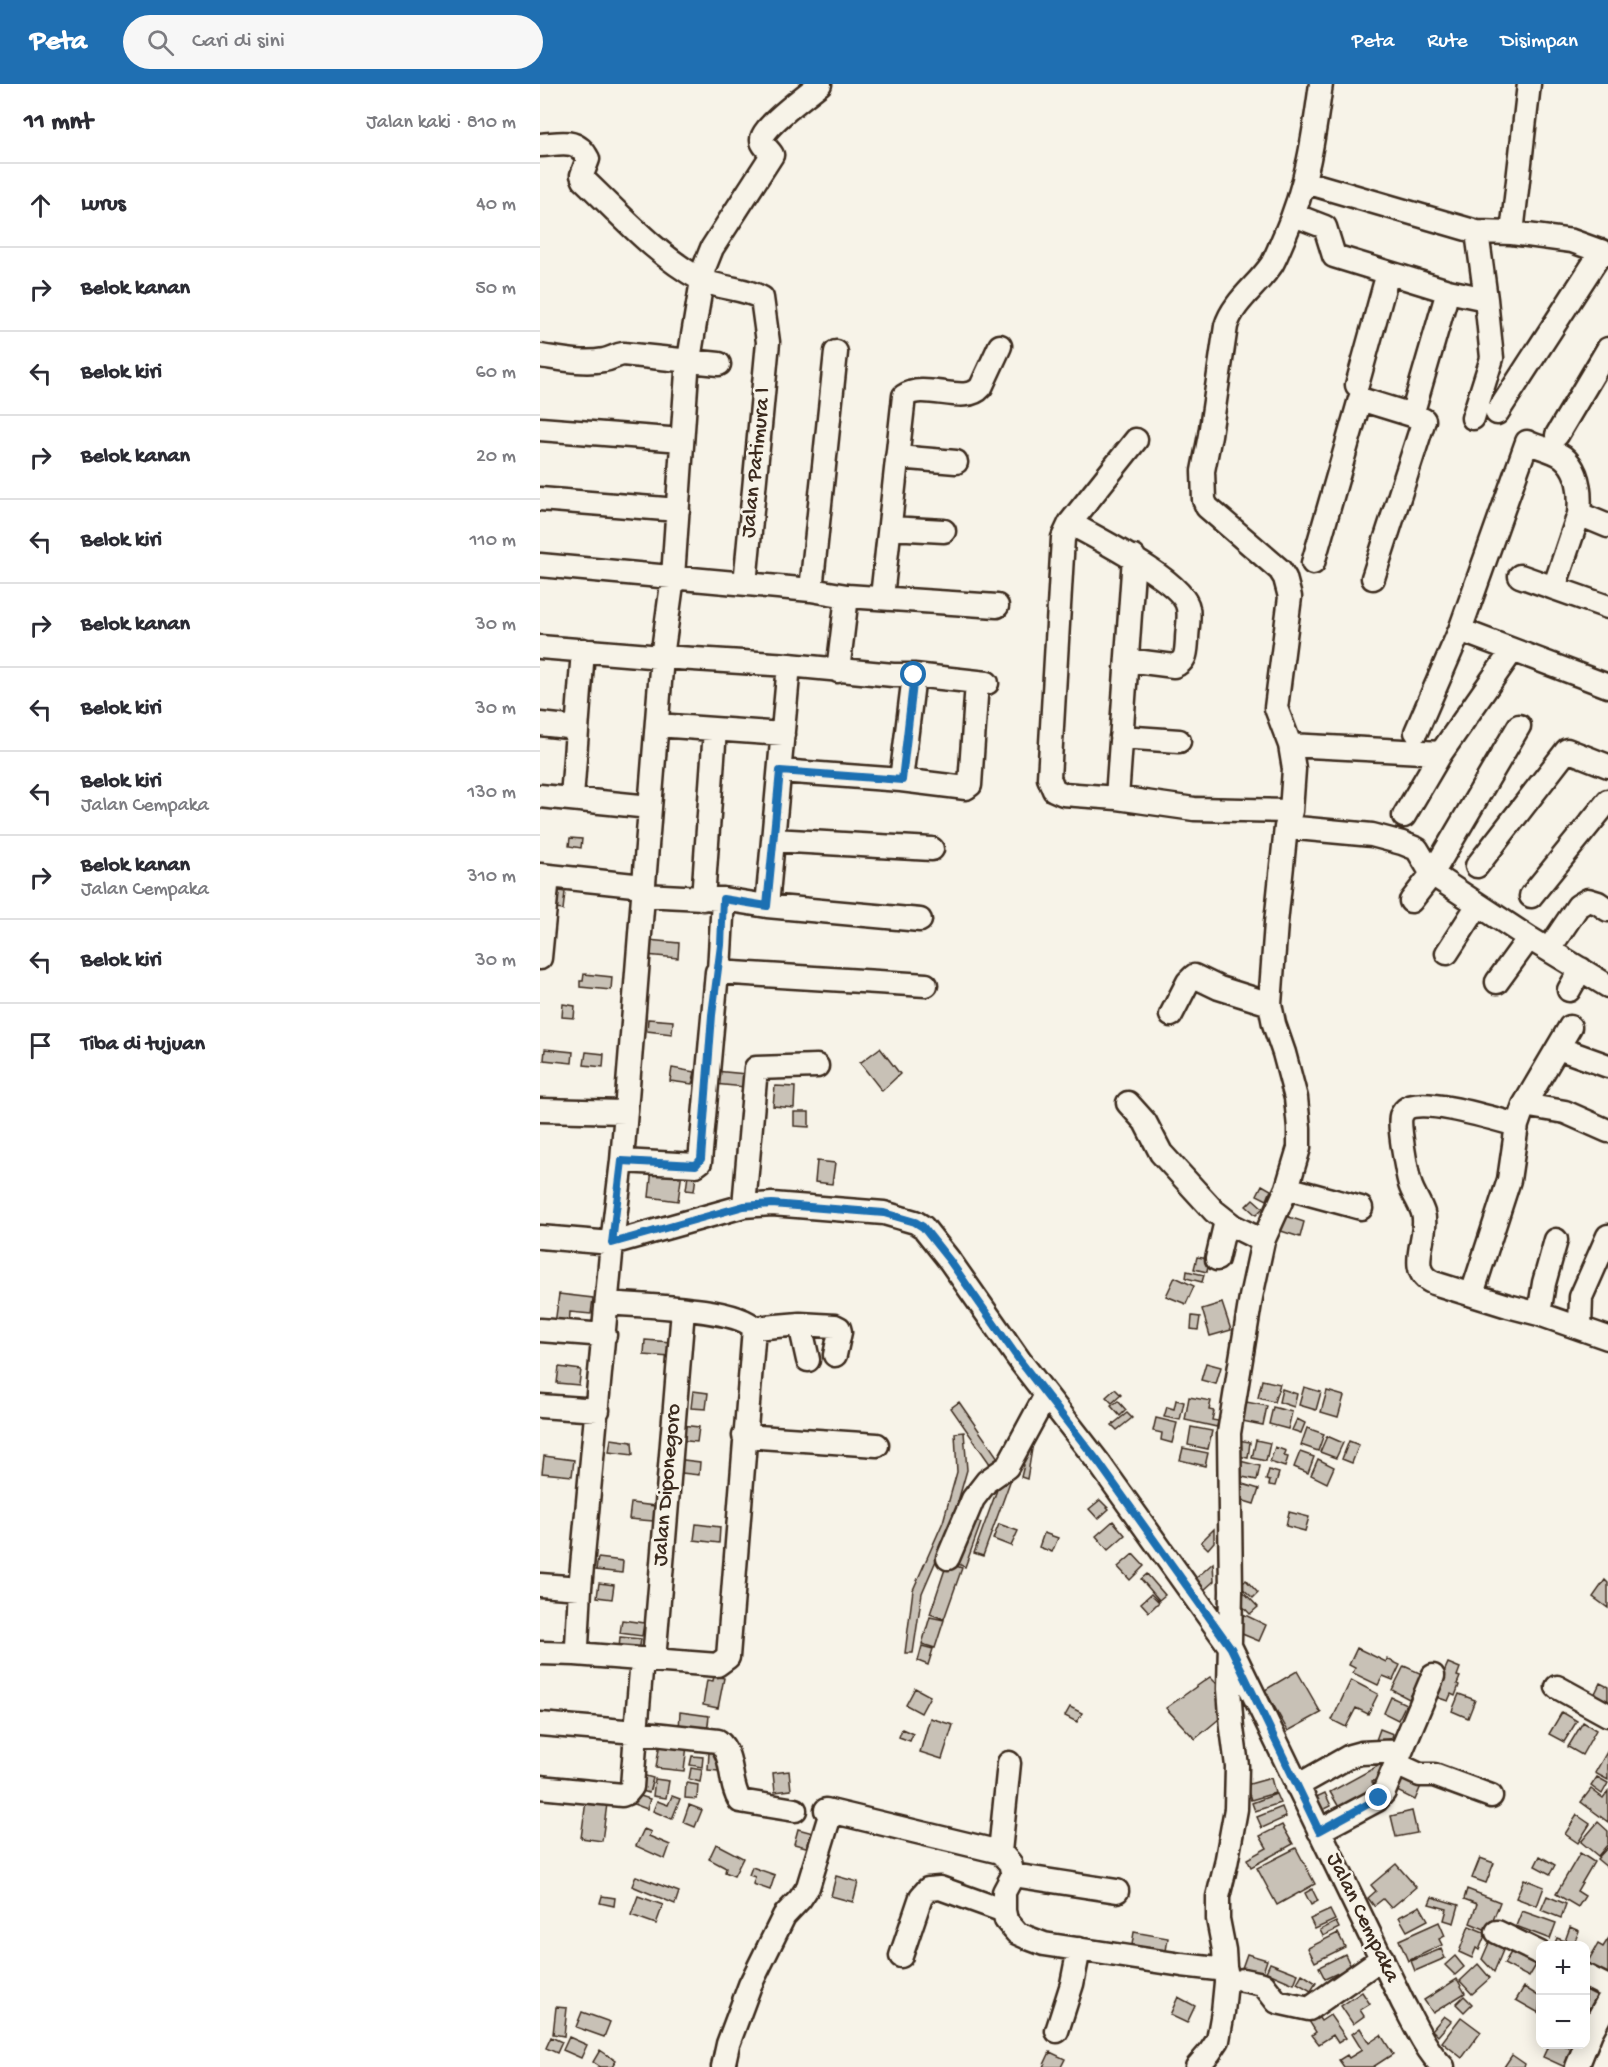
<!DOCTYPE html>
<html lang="id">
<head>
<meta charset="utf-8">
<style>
	body { margin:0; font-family:"Gochi Hand",sans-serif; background:#f7f7f7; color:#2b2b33 }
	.controls { position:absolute; right:18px; bottom:18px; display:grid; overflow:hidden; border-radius:12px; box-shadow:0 3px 15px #0003 }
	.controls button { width:54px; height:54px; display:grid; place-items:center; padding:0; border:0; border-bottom:2px solid #e1e1e2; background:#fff; color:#2b2b33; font:30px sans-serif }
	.stop { position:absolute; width:18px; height:18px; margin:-14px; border:4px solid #1f6fb2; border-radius:50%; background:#fff }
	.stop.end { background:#1f6fb2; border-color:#fff; box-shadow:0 2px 6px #0008 }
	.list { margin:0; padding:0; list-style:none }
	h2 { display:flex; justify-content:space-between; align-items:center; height:78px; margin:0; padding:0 24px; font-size:26px }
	h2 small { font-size:20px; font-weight:400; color:#7c7c81 }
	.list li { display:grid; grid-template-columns:39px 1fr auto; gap:18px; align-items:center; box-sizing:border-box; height:84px; padding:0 24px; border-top:2px solid #e1e1e2 }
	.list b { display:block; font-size:22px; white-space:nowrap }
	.list p { margin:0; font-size:20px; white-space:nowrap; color:#7c7c81 }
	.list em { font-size:20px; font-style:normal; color:#7c7c81 }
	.icon { flex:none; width:33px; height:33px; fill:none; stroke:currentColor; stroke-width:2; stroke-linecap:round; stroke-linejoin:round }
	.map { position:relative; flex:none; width:1068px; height:1983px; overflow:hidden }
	header { display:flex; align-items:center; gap:36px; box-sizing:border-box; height:84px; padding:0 30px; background:#1f6fb2; color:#fff }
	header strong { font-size:28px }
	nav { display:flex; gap:33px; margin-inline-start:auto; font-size:21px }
	.search { width:420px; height:54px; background:#f7f7f7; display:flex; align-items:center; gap:15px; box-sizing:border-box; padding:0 21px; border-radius:33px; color:#7c7c81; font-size:22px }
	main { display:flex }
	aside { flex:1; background:#fff }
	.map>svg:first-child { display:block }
	.building { fill:#c8c1b6; stroke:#3b2a1e; stroke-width:1.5 }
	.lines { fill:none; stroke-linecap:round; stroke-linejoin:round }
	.minor-casing { stroke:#3b2a1e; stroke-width:27 }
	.minor { stroke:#f7f3e8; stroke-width:22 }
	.route { stroke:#1f6fb2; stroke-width:8 }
	.labels { text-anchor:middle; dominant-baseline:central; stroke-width:5; stroke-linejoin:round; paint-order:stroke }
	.street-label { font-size:22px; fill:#3b2a1e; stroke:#f7f3e8 }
</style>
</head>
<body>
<header>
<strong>Peta</strong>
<div class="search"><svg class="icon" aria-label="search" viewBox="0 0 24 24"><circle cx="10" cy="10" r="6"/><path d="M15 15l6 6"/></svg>Cari di sini</div>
<nav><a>Peta</a><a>Rute</a><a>Disimpan</a></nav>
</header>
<main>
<aside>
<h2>11 mnt<small>Jalan kaki · 810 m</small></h2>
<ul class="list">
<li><svg class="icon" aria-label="ahead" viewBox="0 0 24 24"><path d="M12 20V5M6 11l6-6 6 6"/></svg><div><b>Lurus</b></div><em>40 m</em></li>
<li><svg class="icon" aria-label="right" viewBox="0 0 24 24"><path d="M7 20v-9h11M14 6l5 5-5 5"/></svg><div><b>Belok kanan</b></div><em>50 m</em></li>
<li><svg class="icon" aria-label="left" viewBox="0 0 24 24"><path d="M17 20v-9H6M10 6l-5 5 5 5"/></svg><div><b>Belok kiri</b></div><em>60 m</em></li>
<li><svg class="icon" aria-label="right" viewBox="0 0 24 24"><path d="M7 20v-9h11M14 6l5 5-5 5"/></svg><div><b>Belok kanan</b></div><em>20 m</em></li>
<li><svg class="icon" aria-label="left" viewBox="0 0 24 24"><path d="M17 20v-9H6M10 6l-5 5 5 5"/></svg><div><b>Belok kiri</b></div><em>110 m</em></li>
<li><svg class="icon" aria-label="right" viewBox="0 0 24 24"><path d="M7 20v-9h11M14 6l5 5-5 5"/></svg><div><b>Belok kanan</b></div><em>30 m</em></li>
<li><svg class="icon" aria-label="left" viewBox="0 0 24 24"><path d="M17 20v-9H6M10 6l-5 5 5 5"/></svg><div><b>Belok kiri</b></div><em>30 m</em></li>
<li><svg class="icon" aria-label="left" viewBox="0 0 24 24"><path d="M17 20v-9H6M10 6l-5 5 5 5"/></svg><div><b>Belok kiri</b><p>Jalan Cempaka</p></div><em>130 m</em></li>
<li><svg class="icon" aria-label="right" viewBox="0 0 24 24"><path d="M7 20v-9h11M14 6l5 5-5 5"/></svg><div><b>Belok kanan</b><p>Jalan Cempaka</p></div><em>310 m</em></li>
<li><svg class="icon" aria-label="left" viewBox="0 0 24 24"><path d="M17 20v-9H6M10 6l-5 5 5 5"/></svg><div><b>Belok kiri</b></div><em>30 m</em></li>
<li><svg class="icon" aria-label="arrive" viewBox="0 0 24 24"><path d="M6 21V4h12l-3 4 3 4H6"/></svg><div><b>Tiba di tujuan</b></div></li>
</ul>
</aside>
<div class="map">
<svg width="1068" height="1983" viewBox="0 0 1068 1983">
	<rect width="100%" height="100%" fill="#f7f3e8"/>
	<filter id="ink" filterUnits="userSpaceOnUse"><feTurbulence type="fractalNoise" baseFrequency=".0167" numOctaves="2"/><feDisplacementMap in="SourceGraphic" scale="12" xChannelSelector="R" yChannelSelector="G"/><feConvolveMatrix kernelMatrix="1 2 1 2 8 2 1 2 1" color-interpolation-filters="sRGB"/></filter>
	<g filter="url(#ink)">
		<path class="building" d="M30,754l12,1 -1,9 -12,-2z
			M9,805l16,3 -2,18 -17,-2z
			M108,856l31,3 -1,15 -32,-3z
			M44,890l28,3 -1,13 -31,-3v-6h3z
			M23,920l12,2 -1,12 -12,-1z
			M108,935l25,2 -1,13 -25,-3z
			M340,964l20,26 -18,17 -22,-28z
			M5,965l28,3 -1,11 -28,-3z
			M46,968l18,2 -1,13 -19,-2z
			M132,984l23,4 -3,12 -22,-3z
			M175,987l31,3 -1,13 -31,-3z
			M235,1002l20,1 -1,21 -21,-2z
			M254,1028h15v15l-15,-1z
			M277,1077l18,2 -3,21 -17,-2z
			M112,1084l30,4 -4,29 -29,-4z
			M148,1091l8,1 -2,15 -8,-1z
			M722,1101l9,5 -4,10 -10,-5z
			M713,1115l10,9 -7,7 -10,-9z
			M746,1132l18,6 -4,15 -19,-6z
			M657,1173l12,2 -2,13 -13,-3z
			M647,1187l17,4 -2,7 -16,-4z
			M635,1193l19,9 -8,18 -20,-8z
			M19,1210l34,4 -2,16 -21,-2 -1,14 -14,-2z
			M682,1219l9,27 -21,6 -8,-27z
			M652,1232l8,1 -2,13 -7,-1z
			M105,1256l26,2 -1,15 -26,-2z
			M666,1279l15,4 -5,17 -15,-4z
			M19,1283l22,3 -2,15 -22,-2z
			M722,1296l18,4 -6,18 -16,-4z
			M764,1303l17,5 -5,18 -17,-5z
			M575,1305l6,6 -9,8 -6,-6z
			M742,1305l15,5 -3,13 -15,-5z
			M153,1307l15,2 -2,16 -15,-1z
			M787,1307l17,5 -6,21 -17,-5z
			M649,1313l22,4 -2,9 5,1 -2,9 6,1 -1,6 -32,-7z
			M636,1316l8,2 -4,18 -16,-3 3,-10 7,2z
			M696,1316l31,6 -4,19 -31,-6z
			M578,1317l8,9 -6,6 -9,-10z
			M419,1318l39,56 -8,6 -39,-56z
			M733,1323l19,5 -4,17 -19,-5z
			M587,1329l5,5 -15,12 -5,-5z
			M616,1334l21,5 -5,20 -11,-3 1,-7 -9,-2z
			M757,1335l8,4 -4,10 -9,-3z
			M141,1341l18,2 -2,15 -19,-2z
			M651,1343l21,4 -4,18 -20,-4z
			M767,1344l17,6 -6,17 -17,-6z
			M424,1348l3,38 -16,56 -29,67 -9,60h-8l8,-63 30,-68 14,-50 -2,-39z
			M787,1352l16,7 -7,15 -16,-6z
			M71,1355l21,3 1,13 -24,-3z
			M692,1355l18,3 -2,16 -18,-4z
			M484,1356l9,3 -6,36 -6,-2 3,-12 -10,-4z
			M716,1356l14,3 -4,18 -14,-3z
			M809,1357l10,4 -7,18 -10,-4z
			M735,1363l11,4 -2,5 4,1 -3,10 -15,-5z
			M643,1364l25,5 -3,13 -25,-6z
			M760,1368l14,5 -6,16 -14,-6z
			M4,1372l30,4 -2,16 -30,-3z
			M135,1375l25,3 -1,13 -26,-3z
			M778,1375l16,8 -7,16 -16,-8z
			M696,1376l24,6 -3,14 -24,-5z
			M729,1386l10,3 -4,13 -6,-1 1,-4 -4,-1z
			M462,1392l9,3 -28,77 -9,-3z
			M696,1398l23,7 -5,15 -23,-7z
			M560,1416l9,9 -11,10 -9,-10z
			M91,1419l24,3 -2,15 -24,-2z
			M749,1428l20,5 -4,14 -19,-5z
			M427,1434l14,5 -16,44 -14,-6z
			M573,1437l12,14 -17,15 -12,-14z
			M156,1440l24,3 -1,16 -25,-3z
			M459,1440l19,7 -7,15 -18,-7z
			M674,1445v13l-6,7 -7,-7z
			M504,1449l14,5 -6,14 -13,-5z
			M593,1470l11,12 -14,14 -12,-13z
			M58,1474l25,3 -1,12 -26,-3z
			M407,1479l15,5 -18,51 -14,-5z
			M673,1479l1,18 -12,11 -9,-11z
			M607,1490l18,21 -6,5 -18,-21z
			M706,1496l12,13 -5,5 -13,-12z
			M1065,1496l3,3v25l-15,-11z
			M59,1499l15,2 -2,14 -15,-2z
			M695,1499l23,24 -8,7 -15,-16z
			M611,1510l8,8 -10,10 -8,-9z
			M703,1530l23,11 -7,16 -24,-10z
			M390,1533l14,3 -9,28 -13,-4z
			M82,1536l22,3 -2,13 -22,-3z
			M80,1553l21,2 -2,13 -20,-3z
			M382,1562l11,3 -5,16 -10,-4z
			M817,1564l29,14 1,-3 13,6 -7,15 -10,-4 -5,9 -25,-12 2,-5 -6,-3z
			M908,1579l12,5 -3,8 3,1 -3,7 2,1 -4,11 -4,-2 -3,7 -18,-6 10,-25 4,2z
			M864,1582l18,8 -13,25 -17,-9z
			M757,1587l24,42 -33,18 -23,-41z
			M174,1592l10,2 -6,30 -15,-3 4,-25 6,1z
			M670,1593l7,7 2,35 -24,20 -29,-31z
			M811,1596l27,14 -10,20 -12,-6 -10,19 -14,-7z
			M1060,1599l8,4v20l-18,-3z
			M375,1604l15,8 -9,17 -15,-8z
			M919,1610l16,6 -7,18 -16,-7z
			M851,1613l15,7 -8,16 -14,-7z
			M530,1623l12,6 -5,9 -12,-6z
			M140,1628l29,4 -2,17 -28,-3z
			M1022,1628l15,9 -13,21 -15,-8z
			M390,1634l23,7 -11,34 -22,-7z
			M1043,1638l13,8 -14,25 -14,-8z
			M362,1645l11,5 -3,7 -11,-4z
			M840,1645l13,5 -4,14 -14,-5z
			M120,1658l27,3 -3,26 -28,-3z
			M1068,1666v30l-13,-7z
			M169,1668l12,1 -2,18 -11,-1z
			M152,1672l11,1 -1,10 -12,-2z
			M847,1677l-7,16 -8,5 7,10 -39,17 -10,-17z
			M151,1684l11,2 -2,12 -11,-3z
			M860,1684l24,11 -9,21 -24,-12z
			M249,1687l2,19 -16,2 -2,-19z
			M95,1689l18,5 -4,15 -17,-5z
			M1057,1693l11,6 -6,11 -11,-8z
			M731,1694l4,15 -24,7 -5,-15z
			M115,1695l14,2 -3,17 -13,-2z
			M146,1699l12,2 -1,14 -12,-1z
			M1051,1705l12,9 5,-7v31l-27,-20z
			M785,1709l6,13 -10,5 -7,-13z
			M94,1710l16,5 -3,10 -16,-6z
			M736,1710l4,9 -25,8 -3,-8z
			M132,1712l8,3 -8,20 -19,-8 4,-10 11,4z
			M46,1717l21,3 -5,37 -21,-3z
			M149,1721l13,5 -7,17 -12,-5z
			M742,1723l4,10 -24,11 -5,-11z
			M872,1727l5,22 -21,4 -5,-21z
			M1037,1731l13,9 -12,19 -13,-9z
			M1058,1738l10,9v13l-10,12 -17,-14z
			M742,1741l11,19 -42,23 -4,-8 20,-11 -7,-12z
			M104,1745l7,3 -2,4 21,9 -5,14 -29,-13z
			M258,1745l15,4 -3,15 -16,-4z
			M176,1760l27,14 -9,18 -9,-4 1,-4 -17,-9z
			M1068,1763v21l-11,-9z
			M756,1764l19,36 -38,21 -20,-37z
			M1040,1769l14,9 -17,29 8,5 -7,11 -22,-13z
			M1000,1772l15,9 -5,9 -15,-8z
			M940,1774l14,5 -8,20 -14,-5z
			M856,1780l20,23 -25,21 -8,-9 -9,7 -6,-8 8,-7 -5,-6z
			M212,1783l23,8 -5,15 -17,-6 2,-7 -6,-2z
			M96,1792l43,16 -4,12 -43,-18z
			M296,1792l22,6 -5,20 -22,-6z
			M984,1795l20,8 -7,19 -21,-8z
			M772,1805l6,12 -7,4 -6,-12z
			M927,1805l33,13 -11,29 -19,-8 7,-19 -13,-5z
			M62,1812l13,2 -1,8 -14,-3z
			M98,1812l25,9 -7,19 -25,-9z
			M1007,1812l19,8 -5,14 -20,-8z
			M892,1813l27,8 -5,18 -10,-3 3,-11 -18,-5z
			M880,1822l8,14 -21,11 -8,-14z
			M790,1826l5,10 -20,9 -5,-10z
			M982,1827l34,12 -6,16 -34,-13z
			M796,1838l3,6 -16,8 -3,-6z
			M899,1838l6,14 -6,3 3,6 -34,16 -9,-21z
			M929,1842l17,7 -7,17 -3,-2 -4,10 -13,-6z
			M1030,1843l9,4 -6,15h-12l-6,-3 2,-5 8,3z
			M594,1848l34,6 -2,13 -34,-6z
			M798,1849l7,14 -30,15 -7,-14z
			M952,1852l14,7 -12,29 -12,-13z
			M1068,1855v40l-22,-14 12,-21 5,3z
			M974,1863l25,13 -10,17 -25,-13z
			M901,1865l4,9 -30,13 -4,-10z
			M707,1870l20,6 -5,15 -20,-7z
			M805,1870l6,13 -26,12 -6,-12z
			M915,1872l9,11 -9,8 -10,-10z
			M730,1879l28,11 -4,10 -28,-12z
			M938,1880l12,14 -18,16 -12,-13z
			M762,1890l14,9 -5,8 -14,-8z
			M917,1895l8,14 -32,20 -9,-13z
			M1046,1896l17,10 -11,20 -6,-4z
			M984,1903l16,10 -1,16 -23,-13z
			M822,1908l8,12 -10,6 4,6 -11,8 -12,-18z
			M924,1912l8,8 -8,8 -8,-8z
			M638,1913l17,9 -8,17 -17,-8z
			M16,1923l11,1 -3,28 -11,-2z
			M42,1928l28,10 -6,15 -28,-10z
			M777,1931l4,6 9,-6 16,23 -8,5 -5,-8 -14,9 -7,-9 4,-3 -7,-11z
			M904,1932l7,5 -13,15 -6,-6z
			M921,1933l20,15 -19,26 -20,-16z
			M820,1944l9,15 12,-8 12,19 -20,13h-29l-5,-7 8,-5 2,3 13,-8 -10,-16z
			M11,1953l11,5 -5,11 -11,-5z
			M29,1953l18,8 -6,13 -18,-8z
			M1009,1960h13l11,6 -8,17 -22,-10z
			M60,1966l16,11 -4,6h-14l1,-1 -6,-4z
			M510,1968l15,7 -4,8h-18z
			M972,1971l13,9 -1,3h-20z"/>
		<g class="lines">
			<defs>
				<path id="minor" d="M280,0c-10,8 -60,45 -58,56 0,5 8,11 10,15l-60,93 -8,20 -17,104 -14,205 -11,80 127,8 104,10h21l73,8
					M0,61c21,-1 37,-8 48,14l-6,16 2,5c36,34 72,75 116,99 19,10 43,8 62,19l6,44 -23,242
					M765,98l172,50 35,1 60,8 36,13
					M754,131l31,12 9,29 114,35 38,8 6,59 -19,60
					M937,148l9,67
					M972,149l17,-149
					M0,272c21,3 43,8 64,4 7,-1 12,-5 19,-6l96,10
					M817,301l31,-112
					M957,329l105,-162
					M0,345l142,11
					M1017,351l51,-86
					M357,373l59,5
					M0,415l138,11
					M530,439l66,-83
					M350,444l54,3
					M773,479l47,-164 52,16
					M0,481l271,25 36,6 150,10
					M980,492l88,31
					M833,494l51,-158 -12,-5 36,-124
					M1014,504l25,-74
					M271,506l25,-238
					M342,513l22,-201c21,-15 61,10 77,-9l19,-41
					M920,546l148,56
					M0,563l122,10 -40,504 -10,82 -32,345 -3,58 -2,8 -35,-1
					M587,576l47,6c13,-5 12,-14 13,-26 0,-10 3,-22 1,-32 -4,-27 -94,-71 -118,-85l-7,15 -14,240 5,12 9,4 54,4 77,11 97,2
					M298,587l9,-75
					M0,640l37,4
					M117,641l126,9
					M876,648l44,-102 67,-188c10,5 27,8 36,15 17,14 18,37 16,57l29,12
					M581,653l58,4
					M750,661l151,8 71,-102
					M240,687l121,9 65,8 4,-3 7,-103
					M361,696l13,-105
					M0,712l110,11
					M32,714l11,-148
					M577,714l17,-241
					M864,732l37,-63
					M746,743l86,8 30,8 15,6 15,25 97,64 79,48
					M233,756l159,9
					M937,782l90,-116 41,16
					M0,791l103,11
					M103,811l80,4 44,7 153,14
					M991,812l77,-95
					M163,815l12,-169
					M871,817l21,-27 87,-148
					M227,822l22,-241
					M1009,865l29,-43 10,-6 10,3 10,7
					M907,869l31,-48
					M0,874l8,-82
					M179,887l4,-72
					M957,898l32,-44
					M1029,906l12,-21
					M631,931l17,-33 6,-6 25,12 51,16
					M1018,964l50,18
					M588,1019l17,19 16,31 53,58 19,15 30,15
					M984,1021l41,7 43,19
					M0,1026l85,2
					M977,1041c-19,-5 -97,-29 -111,-16 -2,1 -4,5 -5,7 -3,9 6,57 9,68 3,10 10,19 13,29 7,23 -19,58 11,70l74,23 31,8 69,24
					M82,1077l74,4 4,-3 17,-190 209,13
					M747,1104l74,20
					M204,1122l12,-138 61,-2
					M0,1153l72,6 132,-37 28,-2 112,9 31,9 8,5 27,34 70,100 79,102 132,185 172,355c12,22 22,46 40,64
					M677,1175l9,-38
					M932,1210l37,-114 8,-55 7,-20 46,-78
					M999,1230l5,-31 12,-43
					M260,1240l35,2 4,2 1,4 -5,23
					M1040,1243l1,-30 27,-61
					M214,1244l46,-4 8,36
					M0,1246l65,5
					M0,1322l58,4
					M204,1352l133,9
					M408,1474l25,-59 14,-18 20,-14 39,-72
					M0,1501l40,3
					M35,1570l142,11 11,-8 26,-329c-18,-21 -116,-22 -146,-25
					M114,1576l29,-350
					M1017,1603l51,28
					M0,1640l96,8 6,-73
					M856,1680l24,11h14l57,21
					M757,1702l53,-30 11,-3 39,-2
					M0,1703l82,8 5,-2 5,-6 4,-55 82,9c17,14 10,42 22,60l55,9
					M286,1726l174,42 10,11 3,12
					M779,1747l58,-31 7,-8 49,-116
					M460,1768l9,-89
					M577,1807l-104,-16 -9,17v19l2,9 5,6 6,7 11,5 16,6 138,21 44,5
					M957,1848l43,21
					M361,1872l20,-59 7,-8 12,-1 64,23
					M1046,1892l22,11
					M703,1896l20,4 14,18 32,7 73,-51
					M517,1947l15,-47 7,-35
					M183,1983l5,-23 22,-59 34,-69 16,-17 8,-12 23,-75
					M657,1983l13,-15 8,-12 5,-28 3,-30 -2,-32 -6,-31v-22l8,-33 10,-55 1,-43 -5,-38 -3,-39 2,-98 -2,-158 22,-136 12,-56 24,-53 12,-40v-20l-3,-30 -12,-45 -10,-29 -4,-20 6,-81 10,-96 5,-16 3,-42 -4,-24 -14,-37 14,-111 -5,-19 -5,-8 -73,-63 -3,-7 -1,-29 7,-36 16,-109c7,-24 32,-41 46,-62 5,-9 9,-20 13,-29 22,-49 29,-99 36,-151
					M1037,1983l14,-35 17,-31"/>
			</defs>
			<use href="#minor" class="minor-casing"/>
			<use href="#minor" class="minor"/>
		</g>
	</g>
	<g class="lines" filter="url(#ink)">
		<path class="route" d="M374,591l-12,105 -122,-9 -13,135 -44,-7 -2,46 -9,70 -11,144 -5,6 -74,-4 -10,82 132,-37 28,-2 112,9 31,9 8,5 27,34 70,100 79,102 132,185 88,183 60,-33"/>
	</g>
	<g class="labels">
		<g class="street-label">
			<text transform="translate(217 379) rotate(-84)">Jalan Patimura l</text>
			<text transform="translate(128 1401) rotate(-85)">Jalan Diponegoro</text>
			<text transform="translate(822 1834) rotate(64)">Jalan Cempaka</text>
		</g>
	</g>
</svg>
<div class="controls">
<button>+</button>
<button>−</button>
</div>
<div class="stop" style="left:374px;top:591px"></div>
<div class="stop end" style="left:839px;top:1714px"></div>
</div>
</main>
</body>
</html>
